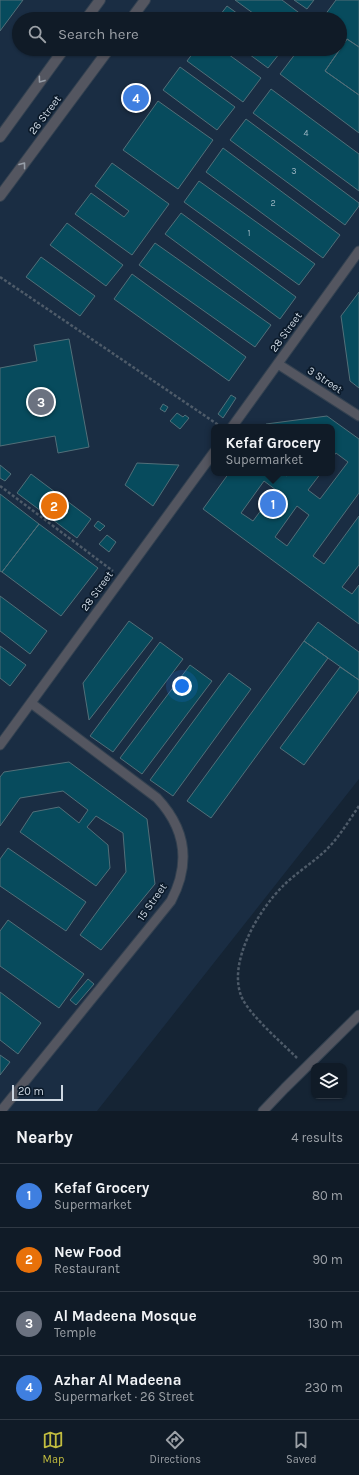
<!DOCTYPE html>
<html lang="en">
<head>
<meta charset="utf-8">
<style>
	body { margin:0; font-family:Karla,sans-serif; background:#1e2833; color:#f1f3f6 }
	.controls { position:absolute; right:12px; bottom:12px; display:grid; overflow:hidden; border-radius:8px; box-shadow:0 1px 3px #0004 }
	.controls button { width:36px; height:36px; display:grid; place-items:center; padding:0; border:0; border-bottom:1px solid #303944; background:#101b27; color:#f1f3f6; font:20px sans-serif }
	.scale { position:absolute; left:12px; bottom:10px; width:51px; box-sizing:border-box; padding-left:4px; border:2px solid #ced8e3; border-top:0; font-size:11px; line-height:14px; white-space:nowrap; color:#ced8e3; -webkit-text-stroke:3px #0b1a2a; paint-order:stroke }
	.you { position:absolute; left:182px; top:686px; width:14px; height:14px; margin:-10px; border:3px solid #fff; border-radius:50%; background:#1a73e8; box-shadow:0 0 0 6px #1a73e833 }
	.badge { display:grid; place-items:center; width:26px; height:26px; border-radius:50%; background:#c2bd3f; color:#fff; font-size:13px; font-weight:700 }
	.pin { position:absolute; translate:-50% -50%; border:2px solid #fff; box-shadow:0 1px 4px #0006 }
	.popup { position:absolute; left:211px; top:424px; width:124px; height:52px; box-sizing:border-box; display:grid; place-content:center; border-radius:8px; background:#101b27; filter:drop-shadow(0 1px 3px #0005); font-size:13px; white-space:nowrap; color:#9ca1a7 }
	.popup b { font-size:15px; color:#f1f3f6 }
	.popup::after { content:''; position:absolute; left:50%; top:100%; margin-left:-8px; border:8px solid transparent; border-top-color:#101b27 }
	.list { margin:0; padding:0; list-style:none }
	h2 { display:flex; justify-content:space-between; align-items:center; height:52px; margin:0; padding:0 16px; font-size:17px }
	h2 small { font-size:13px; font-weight:400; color:#9ca1a7 }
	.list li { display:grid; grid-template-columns:26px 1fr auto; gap:12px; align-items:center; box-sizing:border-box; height:64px; padding:0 16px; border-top:1px solid #303944 }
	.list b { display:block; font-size:15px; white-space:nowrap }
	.list p { margin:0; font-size:13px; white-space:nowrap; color:#9ca1a7 }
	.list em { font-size:13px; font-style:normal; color:#9ca1a7 }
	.icon { flex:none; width:22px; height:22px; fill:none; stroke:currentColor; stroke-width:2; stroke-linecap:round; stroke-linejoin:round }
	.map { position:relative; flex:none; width:359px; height:1111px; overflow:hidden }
	.search { position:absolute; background:#101b27; box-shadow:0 1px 3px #0004; left:12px; right:12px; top:12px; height:44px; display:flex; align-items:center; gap:10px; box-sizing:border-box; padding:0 14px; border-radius:22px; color:#9ca1a7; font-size:15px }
	.sheet { height:308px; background:#101b27 }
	nav { display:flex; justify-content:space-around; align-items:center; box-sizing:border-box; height:56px; border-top:1px solid #303944; background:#101b27; font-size:11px; color:#9ca1a7 }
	nav a { display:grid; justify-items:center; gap:2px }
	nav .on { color:#c2bd3f }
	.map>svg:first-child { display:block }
	.built { fill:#1a2d43; fill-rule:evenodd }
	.building { fill:#074b5d; stroke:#526f79; fill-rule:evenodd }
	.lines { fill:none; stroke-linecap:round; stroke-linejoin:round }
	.service-casing { stroke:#334150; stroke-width:11 }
	.tertiary-casing { stroke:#334150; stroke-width:12 }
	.path { stroke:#4e5b69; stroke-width:2.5; stroke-dasharray:3 2; stroke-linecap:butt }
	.service { stroke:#545660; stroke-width:9 }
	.tertiary { stroke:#545660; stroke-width:10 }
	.oneway { stroke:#979ea8 }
	.labels { text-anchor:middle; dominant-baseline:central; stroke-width:3.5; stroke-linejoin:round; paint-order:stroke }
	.number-label { font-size:9px; fill:#9cb5c2 }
	.street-label { font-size:11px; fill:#ced8e3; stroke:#0b1a2a }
</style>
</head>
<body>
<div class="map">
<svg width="359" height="1111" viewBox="0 0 359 1111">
	<rect width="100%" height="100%" fill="#152434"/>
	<path class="built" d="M0,0h359v779l-262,332h-97zM19,19h321v30h-321zM214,427h118v46h-118z"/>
	<path class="building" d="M0,0h23l-23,31z
		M235,0h47l24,18 -1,1h-44z
		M294,0h20l-7,9z
		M336,0h23v47l-12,-8 -22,32 34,24v38l-79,-59 19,-25h41v-30h-18z
		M227,6l18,13h-28z
		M347,39l12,8v48l-34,-24z
		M196,49h25l40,29 -18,24 -56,-41z
		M242,49h41l-15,19z
		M180,67l55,40 -18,23 -54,-40z
		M271,89l88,65v37l-106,-78z
		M158,101l55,39 -35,49 -55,-39z
		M246,119l113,84v3l-14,19 -115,-85z
		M223,148l117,87 -17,23 -117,-86z
		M112,163l57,41 -37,51 -57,-41 16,-21 33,24 5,-6 -34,-25z
		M199,181l116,83 -16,21 -115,-83z
		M181,213l115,84 -16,22 -115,-85z
		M67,223l56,42 -17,21 -56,-41z
		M155,243l116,82 -16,22 -116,-82z
		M41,257l54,39 -15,20 -54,-39z
		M132,274l114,83 -17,24 -115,-82z
		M359,292v96l-9,-7 -9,-65z
		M69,339l20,108 -31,6 -3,-17 -55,10v-78l37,-7 -3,-16z
		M231,395l5,3 -13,20 -5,-4z
		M163,404l5,3 -3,5 -5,-3z
		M177,413l6,4 2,-2 4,3 -9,11 -10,-8z
		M327,416l32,23v54l-46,63 11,8 35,-48v49l-17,22 10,7 7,-9v39l-156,-115 26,-36h53l5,3 2,-3h32l-13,17 12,9 28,-37 -12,-9 -4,5v-31h-69l3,-3zM264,481l12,9 -23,31 -12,-8zM297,506l12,9 -22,31 -12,-9z
		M137,463l42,2 -26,41 -28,-21z
		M0,465l11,9 -6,7 -5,-3z
		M31,474l60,45 -14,19 -60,-45z
		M0,494l39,30 -37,48 -2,-1z
		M98,521l7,5 -5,5 -6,-5z
		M39,524l59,44 -37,48 -59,-44z
		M107,535l9,7 -7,10 -10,-8z
		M0,596l47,35 -17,23 -30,-23z
		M129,621l24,17 -64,82 -6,-37z
		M318,622l41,30v28l-55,-39z
		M304,641l24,17 -117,160 -24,-17z
		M160,642l23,17 -70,93 -23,-16z
		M0,646l26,19 -16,21 -10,-8z
		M190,665l22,16 -70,93 -22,-16z
		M340,667l19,13v10l-55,75 -24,-17z
		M229,673l22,16 -78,107 -23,-16z
		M69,762l78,57 8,65 -54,66 -21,-15 46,-63 -3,-39 -27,-17 -9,11 21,18 2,23 -14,18 -76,-54 13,-20 26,-5 20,16 9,-13 -25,-19 -43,7 -20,28v-49l4,-5z
		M8,848l78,54 -20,29 -66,-45v-27z
		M8,920l76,54 -25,34 -59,-42v-35z
		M88,979l6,5 -18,21 -6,-5z
		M0,992l41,31 -23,31 -18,-14z
		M0,1055l10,7 -10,13z"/>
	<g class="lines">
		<defs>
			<path id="service" d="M278,364l81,52
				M232,427l127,-176
				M0,745l214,-293
				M1,1111l170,-210c20,-38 15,-72 -14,-103l-126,-95
				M263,1111l22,-23 74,-73"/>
			<path id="tertiary" d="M86,19l14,-19
				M131,19l14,-19
				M0,137l64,-88
				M0,196l109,-147"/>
		</defs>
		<use href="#service" class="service-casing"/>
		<use href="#tertiary" class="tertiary-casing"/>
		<path class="path" d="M0,277l220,149
			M0,486l113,85
			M297,1058c-16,-16 -43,-39 -54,-58 -18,-35 16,-91 41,-115 14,-14 32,-24 46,-39 11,-12 20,-27 29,-40"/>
		<use href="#service" class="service"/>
		<use href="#tertiary" class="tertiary"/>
	</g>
	<defs><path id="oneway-chevron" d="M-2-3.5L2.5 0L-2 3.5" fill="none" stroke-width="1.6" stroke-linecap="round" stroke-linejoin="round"/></defs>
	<g class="oneway">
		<use href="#oneway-chevron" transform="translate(41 80) rotate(126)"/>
		<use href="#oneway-chevron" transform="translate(23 165) rotate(-53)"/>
	</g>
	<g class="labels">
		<g class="number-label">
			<text x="306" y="133">4</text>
			<text x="294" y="171">3</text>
			<text x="273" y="203">2</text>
			<text x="249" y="233">1</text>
		</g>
		<g class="street-label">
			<text transform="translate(45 115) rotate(-53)">26 Street</text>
			<text transform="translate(286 332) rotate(-54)">28 Street</text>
			<text transform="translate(325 380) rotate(33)">3 Street</text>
			<text transform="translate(97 591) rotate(-54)">28 Street</text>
			<text transform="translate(152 902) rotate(-55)">15 Street</text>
		</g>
	</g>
</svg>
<div class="controls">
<button><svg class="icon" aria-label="layers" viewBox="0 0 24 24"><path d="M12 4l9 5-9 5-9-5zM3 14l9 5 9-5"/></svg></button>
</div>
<div class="scale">20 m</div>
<div class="you"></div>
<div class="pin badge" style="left:273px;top:504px;background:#3f7fe0">1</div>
<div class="popup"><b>Kefaf Grocery</b>Supermarket</div>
<div class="pin badge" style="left:54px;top:506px;background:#e8710a">2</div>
<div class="pin badge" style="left:41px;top:402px;background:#6b7280">3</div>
<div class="pin badge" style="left:136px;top:98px;background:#3f7fe0">4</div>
<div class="search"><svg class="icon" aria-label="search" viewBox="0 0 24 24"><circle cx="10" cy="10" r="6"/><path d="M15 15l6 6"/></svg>Search here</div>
</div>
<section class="sheet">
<h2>Nearby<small>4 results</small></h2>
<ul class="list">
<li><span class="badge" style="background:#3f7fe0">1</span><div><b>Kefaf Grocery</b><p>Supermarket</p></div><em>80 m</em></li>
<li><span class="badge" style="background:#e8710a">2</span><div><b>New Food</b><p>Restaurant</p></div><em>90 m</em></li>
<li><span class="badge" style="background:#6b7280">3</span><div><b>Al Madeena Mosque</b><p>Temple</p></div><em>130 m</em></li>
<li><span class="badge" style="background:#3f7fe0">4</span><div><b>Azhar Al Madeena</b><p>Supermarket · 26 Street</p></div><em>230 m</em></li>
</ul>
</section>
<nav>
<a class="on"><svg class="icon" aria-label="map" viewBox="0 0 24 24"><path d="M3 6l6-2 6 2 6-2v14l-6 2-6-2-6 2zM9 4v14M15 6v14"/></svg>Map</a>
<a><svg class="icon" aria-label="directions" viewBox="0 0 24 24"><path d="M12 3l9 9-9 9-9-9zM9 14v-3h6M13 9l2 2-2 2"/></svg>Directions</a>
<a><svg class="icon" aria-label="saved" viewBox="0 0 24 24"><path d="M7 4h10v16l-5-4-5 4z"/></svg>Saved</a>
</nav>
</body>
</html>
